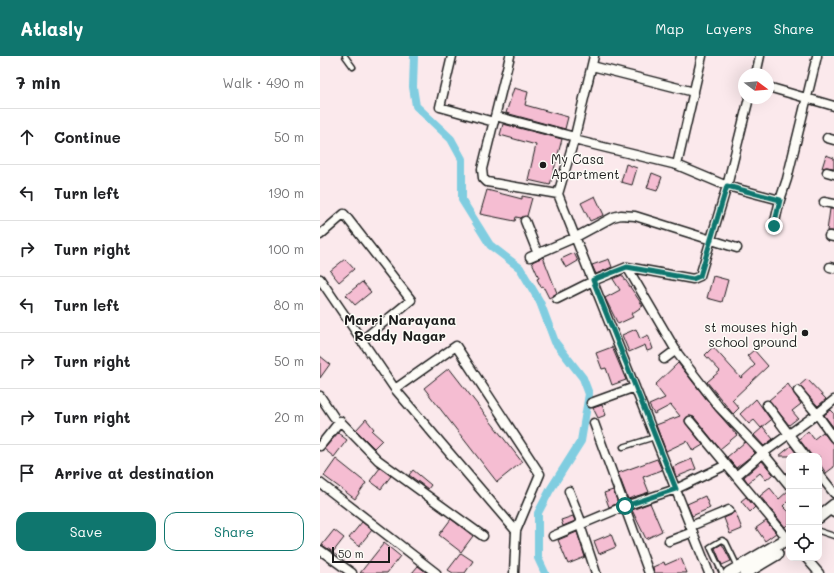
<!DOCTYPE html>
<html lang="en">
<head>
<meta charset="utf-8">
<style>
	body { margin:0; font-family:Mali,sans-serif; background:#f6f6f6; color:#202124 }
	.controls { position:absolute; right:12px; bottom:12px; display:grid; overflow:hidden; border-radius:8px; box-shadow:0 4px 16px #0002 }
	.controls button { width:36px; height:36px; display:grid; place-items:center; padding:0; border:0; border-bottom:1px solid #e0e0e0; background:#fff; color:#202124; font:20px sans-serif }
	.compass { position:absolute; left:418px; top:12px; width:36px; height:36px; border-radius:50%; background:#fff; box-shadow:0 4px 16px #0002; rotate:106deg }
	.scale { position:absolute; left:12px; bottom:10px; width:58px; box-sizing:border-box; padding-left:4px; border:2px solid #1c1c1c; border-top:0; font-size:11px; line-height:14px; white-space:nowrap; color:#1c1c1c; -webkit-text-stroke:3px #fdfcf7; paint-order:stroke }
	.stop { position:absolute; width:12px; height:12px; margin:-9px; border:3px solid #0f766e; border-radius:50%; background:#fff }
	.stop.end { background:#0f766e; border-color:#fff; box-shadow:0 1px 4px #0008 }
	.list { margin:0; padding:0; list-style:none }
	h2 { display:flex; justify-content:space-between; align-items:center; height:52px; margin:0; padding:0 16px; font-size:17px }
	h2 small { font-size:13px; font-weight:400; color:#757577 }
	.list li { display:grid; grid-template-columns:26px 1fr auto; gap:12px; align-items:center; box-sizing:border-box; height:56px; padding:0 16px; border-top:1px solid #e0e0e0 }
	.list b { display:block; font-size:15px; white-space:nowrap }
	.list em { font-size:13px; font-style:normal; color:#757577 }
	.actions { display:flex; gap:8px; padding:12px 16px }
	.actions a { flex:1; padding:9px 0; border:1px solid #0f766e; border-radius:12px; text-align:center; font-size:14px; color:#0f766e }
	.actions .main { background:#0f766e; color:#fff }
	.icon { flex:none; width:22px; height:22px; fill:none; stroke:currentColor; stroke-width:2; stroke-linecap:round; stroke-linejoin:round }
	.map { position:relative; flex:none; width:514px; height:517px; overflow:hidden }
	header { display:flex; align-items:center; gap:24px; box-sizing:border-box; height:56px; padding:0 20px; background:#0f766e; color:#fff }
	header strong { font-size:19px }
	nav { display:flex; gap:22px; margin-inline-start:auto; font-size:14px }
	main { display:flex }
	aside { flex:1; background:#fff }
	.map>svg:first-child { display:block }
	.lines { fill:none; stroke-linecap:round; stroke-linejoin:round }
	.canal { stroke:#80cde0; stroke-width:8 }
	.building { fill:#f5bdd2; stroke:#1c1c1c }
	.service-casing { stroke:#1c1c1c; stroke-width:7 }
	.minor-casing { stroke:#1c1c1c; stroke-width:11 }
	.secondary-casing { stroke:#1c1c1c; stroke-width:14 }
	.service { stroke:#fdfcf7; stroke-width:4 }
	.minor { stroke:#fdfcf7; stroke-width:8 }
	.secondary { stroke:#fdfcf7; stroke-width:11 }
	.route { stroke:#0f766e; stroke-width:5 }
	.poi-dot { fill:#1c1c1c; stroke:#fdfcf7; stroke-width:1.5 }
	.labels { text-anchor:middle; dominant-baseline:central; stroke-width:3; stroke-linejoin:round; paint-order:stroke }
	.poi-label { font-size:13px; fill:#1c1c1c; stroke:#fdfcf7; text-anchor:start }
	.neighbourhood-label { font-size:14px; font-weight:bold; fill:#1c1c1c; stroke:#fdfcf7 }
</style>
</head>
<body>
<header>
<strong>Atlasly</strong>
<nav><a>Map</a><a>Layers</a><a>Share</a></nav>
</header>
<main>
<aside>
<h2>7 min<small>Walk · 490 m</small></h2>
<ul class="list">
<li><svg class="icon" aria-label="ahead" viewBox="0 0 24 24"><path d="M12 20V5M6 11l6-6 6 6"/></svg><div><b>Continue</b></div><em>50 m</em></li>
<li><svg class="icon" aria-label="left" viewBox="0 0 24 24"><path d="M17 20v-9H6M10 6l-5 5 5 5"/></svg><div><b>Turn left</b></div><em>190 m</em></li>
<li><svg class="icon" aria-label="right" viewBox="0 0 24 24"><path d="M7 20v-9h11M14 6l5 5-5 5"/></svg><div><b>Turn right</b></div><em>100 m</em></li>
<li><svg class="icon" aria-label="left" viewBox="0 0 24 24"><path d="M17 20v-9H6M10 6l-5 5 5 5"/></svg><div><b>Turn left</b></div><em>80 m</em></li>
<li><svg class="icon" aria-label="right" viewBox="0 0 24 24"><path d="M7 20v-9h11M14 6l5 5-5 5"/></svg><div><b>Turn right</b></div><em>50 m</em></li>
<li><svg class="icon" aria-label="right" viewBox="0 0 24 24"><path d="M7 20v-9h11M14 6l5 5-5 5"/></svg><div><b>Turn right</b></div><em>20 m</em></li>
<li><svg class="icon" aria-label="arrive" viewBox="0 0 24 24"><path d="M6 21V4h12l-3 4 3 4H6"/></svg><div><b>Arrive at destination</b></div></li>
</ul>
<div class="actions"><a class="main">Save</a><a>Share</a></div>
</aside>
<div class="map">
<svg width="514" height="517" viewBox="0 0 514 517">
	<rect width="100%" height="100%" fill="#fbe9ec"/>
	<filter id="ink" filterUnits="userSpaceOnUse"><feTurbulence type="fractalNoise" baseFrequency=".025" numOctaves="2"/><feDisplacementMap in="SourceGraphic" scale="8" xChannelSelector="R" yChannelSelector="G"/><feConvolveMatrix kernelMatrix="1 2 1 2 8 2 1 2 1" color-interpolation-filters="sRGB"/></filter>
	<g filter="url(#ink)">
		<g class="lines">
			<path class="canal" d="M94,0l-1,31 3,19 35,33 11,20v41l28,45 30,23 20,34 15,40 28,36 6,16 -8,47 -31,49 -12,23v45l7,15"/>
		</g>
		<path class="building" d="M194,32l14,4 -3,13 43,12 -3,12 -59,-16z
			M183,68l59,15 -12,46 -22,-5 8,-35 -36,-10z
			M506,99l8,3v10l-8,-1 -4,1z
			M306,108l11,4 -5,17 -11,-3z
			M332,117l10,4 -5,14 -10,-3z
			M167,134l35,9v-3l10,2 -5,18 -6,2 -5,-1 -1,4 -35,-7z
			M275,140l9,19 -14,6 -9,-18z
			M510,153h4v22h-7z
			M254,197l4,8 -12,7 -5,-9z
			M223,201l14,36 -8,5 -6,-12 -2,1 -4,-8 2,-1 -7,-16z
			M25,203l9,10 -15,13 -9,-11z
			M289,203l3,8 -16,7 -4,-9z
			M302,219l21,31 -12,8 2,3 -15,7 -13,-26 15,-8 -7,-11z
			M393,220l15,4 -6,22 -15,-4z
			M42,226l9,10 -16,13 -9,-10z
			M316,273l4,10 8,-4 5,14 -6,2 -2,-6 -16,7 -7,-17z
			M292,291l14,33 -14,5 -6,-17 -4,1 -6,-16z
			M393,291l28,31 14,-13 -8,-9 7,-6 14,16 -36,34 7,8 -6,6 -26,-32 13,-11 -15,-16z
			M0,300l10,8 -10,14z
			M358,307l37,47 22,25 -17,14 -26,-32 -5,-1 -4,3v3l18,23 -10,6 -6,-10 -21,10 -10,-26 24,-9 -9,-11 -17,9 -5,-9 16,-7 -10,-13z
			M129,312l73,94 -25,20 -73,-94z
			M487,323l19,20 -8,7 -19,-20z
			M468,328l13,20 -9,7 6,7 -9,7 -20,-25z
			M436,343l15,21 -10,8 -7,-8 -5,4 -9,-10z
			M282,349l4,10 -8,3 -5,-10z
			M511,354l3,3v15l-10,-13z
			M46,363l8,10 -2,2 10,9 -8,8 -18,-18z
			M443,371l10,12 -9,7 -10,-11z
			M488,375l6,8 9,-7 7,9 4,2v24l-8,6 -7,-10v-7h-7l-13,-17z
			M18,377l9,7 -13,17 -10,-8z
			M425,386l10,11 -19,15 -9,-11z
			M471,390l5,7 -3,3h-14z
			M16,403l30,24 -11,16 -31,-23z
			M337,403l5,11 -19,7 6,15 -21,7 -10,-26z
			M372,403l4,10 -20,8 -3,-10z
			M442,405l11,13 -7,6 -6,-7 -12,10 -4,-6z
			M60,412l11,8 -10,13 -11,-8z
			M93,414l18,15 -3,4 -19,-14z
			M450,432l9,11 10,-9v10l-6,6 6,6v11l-4,4 -25,-31z
			M293,434l5,13 -9,4 -5,-14z
			M385,440l5,12 -18,8 -5,-12z
			M426,441l9,10 -5,5 -9,-11z
			M330,447l12,28 -16,8 -14,-29z
			M415,455l7,18 -12,5 -6,-16 7,-3z
			M253,460l2,5 -12,5 -2,-6z
			M131,463l22,17 -12,16 -22,-17z
			M446,465l10,12 -11,8 -9,-13z
			M42,466l10,8 -13,16 -10,-8z
			M14,474l10,8 -11,14 -11,-7z
			M257,476l8,25 -17,7 -10,-24z
			M291,478l5,13 -17,7 -5,-13z
			M64,487l16,13 -13,17h-27z
			M402,488l9,17 -9,4 -7,-17z
			M141,497l12,8 -8,12h-12l-5,-3z
			M361,502l6,15h-33l-1,-6 11,-5 1,3z
			M98,510l9,7h-15z"/>
		<g class="lines">
			<defs>
				<path id="service" d="M25,0l8,11
					M303,391l32,-10
					M512,458l2,1
					M499,475l15,5
					M402,517l-12,-26 12,-7 4,2 12,25"/>
				<path id="minor" d="M132,0l-12,51 54,15
					M190,0l-28,113 1,9 4,4 71,12
					M274,0l-20,84 103,25 50,21 53,14 7,-21 30,-123
					M272,10l102,26
					M436,18l4,-18
					M448,31l66,19
					M175,60l80,21
					M507,82l7,2
					M254,84l-16,54 151,379
					M357,109l25,-109
					M507,116l7,2
					M504,146l10,2
					M205,165l13,33
					M454,170l6,-26
					M0,179l24,-21 67,86 -50,41
					M509,180l5,1
					M210,201l46,-20 37,-20 8,-2 14,1 102,32
					M307,211l51,87 41,53 44,46 -27,23
					M510,211l4,1
					M0,223l75,110 61,-43 84,128 -24,57
					M237,243l36,-18 34,-14 66,12 7,-3 27,-90 22,-88
					M344,303l12,-9
					M75,333l121,142 -2,42
					M478,335l19,23 17,-14
					M0,340l14,21
					M271,347l44,-16
					M447,349l38,51
					M370,365l98,118
					M274,367l55,150
					M0,390l20,-25 38,39 105,76
					M499,418l15,19
					M0,427l116,90
					M469,429l-26,-32 54,-39 17,24
					M249,435l13,33
					M260,469l16,48
					M371,470l38,-16
					M233,480l72,-30 51,-17 50,-24
					M349,485l24,-9
					M0,494l32,23
					M486,502l13,15"/>
				<path id="secondary" d="M499,461l15,-12
					M409,517l60,-35
					M425,517l32,-19"/>
			</defs>
			<use href="#service" class="service-casing"/>
			<use href="#minor" class="minor-casing"/>
			<use href="#secondary" class="secondary-casing"/>
			<use href="#service" class="service"/>
			<use href="#minor" class="minor"/>
			<use href="#secondary" class="secondary"/>
		</g>
	</g>
	<g class="lines" filter="url(#ink)">
		<path class="route" d="M305,450l51,-17 -83,-209 34,-13 66,12 7,-3 27,-90 53,14 -6,26"/>
	</g>
	<g class="poi-dot">
		<circle cx="223" cy="109" r="4"/>
		<circle cx="485" cy="277" r="4"/>
	</g>
	<g class="labels">
		<g class="poi-label">
			<text x="231" y="102">My Casa<tspan x="231" dy="15">Apartment</tspan></text>
			<text x="477" y="270" text-anchor="end">st mouses high<tspan x="477" dy="15">school ground</tspan></text>
		</g>
		<g class="neighbourhood-label">
			<text x="80" y="263">Marri Narayana<tspan x="80" dy="16">Reddy Nagar</tspan></text>
		</g>
	</g>
</svg>
<div class="controls">
<button>+</button>
<button>−</button>
<button><svg class="icon" aria-label="locate" viewBox="0 0 24 24"><circle cx="12" cy="12" r="6"/><path d="M12 2v4M12 18v4M2 12h4M18 12h4"/></svg></button>
</div>
<svg class="compass" viewBox="-18 -18 36 36"><path d="M0-13l5 13h-10z" fill="#e53935"/><path d="M0 13l5-13h-10z" fill="#757577"/></svg>
<div class="scale">50 m</div>
<div class="stop" style="left:305px;top:450px"></div>
<div class="stop end" style="left:454px;top:170px"></div>
</div>
</main>
</body>
</html>
